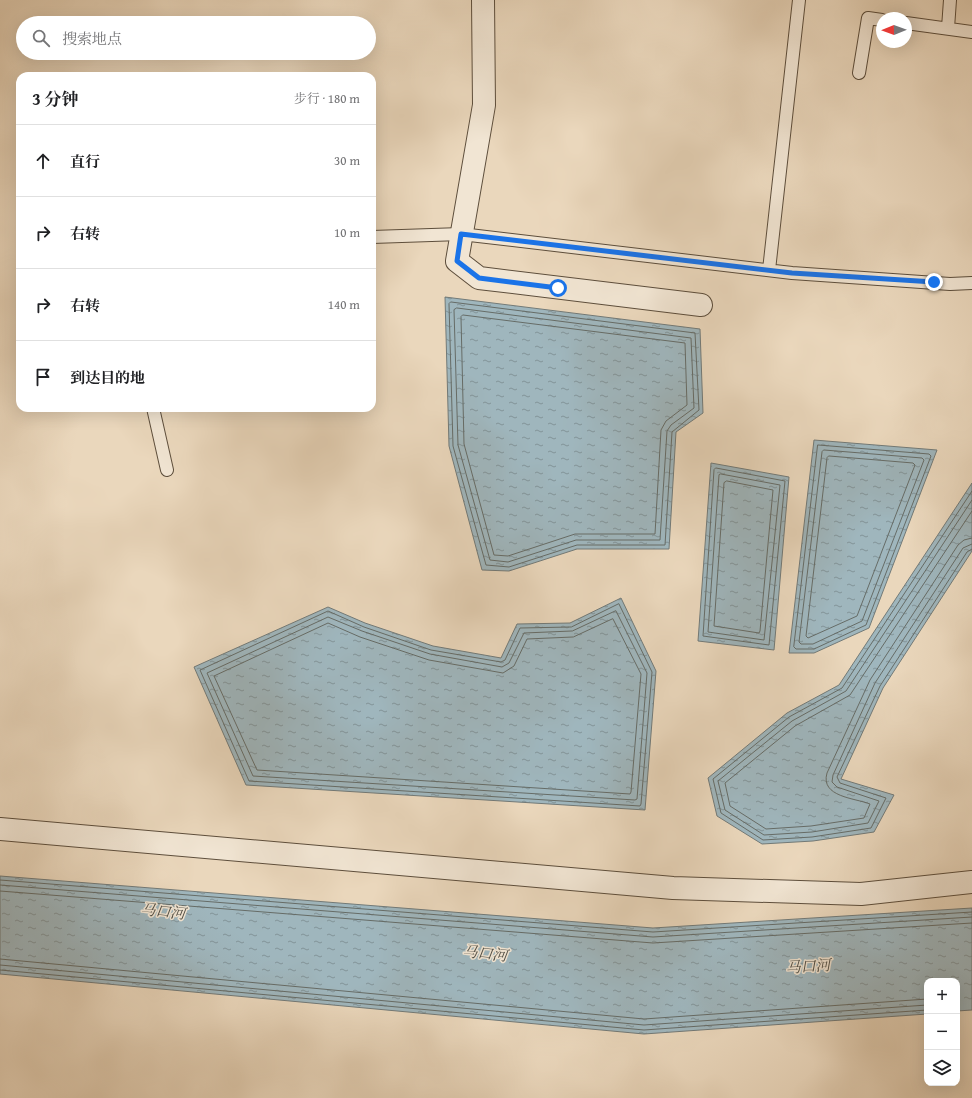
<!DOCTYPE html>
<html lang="zh">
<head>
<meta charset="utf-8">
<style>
	body { margin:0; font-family:"Gentium Book Plus","Noto Serif SC",serif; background:#f2f2f2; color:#202124 }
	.controls { position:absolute; right:12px; bottom:12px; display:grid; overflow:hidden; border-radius:8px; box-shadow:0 4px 16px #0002 }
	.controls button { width:36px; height:36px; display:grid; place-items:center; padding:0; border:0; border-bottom:1px solid #e0e0e0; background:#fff; color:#202124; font:20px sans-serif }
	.compass { position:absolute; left:876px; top:12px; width:36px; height:36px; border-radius:50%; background:#fff; box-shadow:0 4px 16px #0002; rotate:269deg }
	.stop { position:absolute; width:12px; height:12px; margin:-9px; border:3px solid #1a73e8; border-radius:50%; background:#fff }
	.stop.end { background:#1a73e8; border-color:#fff; box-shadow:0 1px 4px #0008 }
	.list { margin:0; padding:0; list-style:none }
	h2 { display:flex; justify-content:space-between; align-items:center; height:52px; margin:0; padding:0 16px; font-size:17px }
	h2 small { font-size:13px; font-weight:400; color:#757577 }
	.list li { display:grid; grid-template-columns:26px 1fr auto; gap:12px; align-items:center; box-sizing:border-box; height:72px; padding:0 16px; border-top:1px solid #e0e0e0 }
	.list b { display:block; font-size:15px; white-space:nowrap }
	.list em { font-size:13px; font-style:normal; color:#757577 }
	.icon { flex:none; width:22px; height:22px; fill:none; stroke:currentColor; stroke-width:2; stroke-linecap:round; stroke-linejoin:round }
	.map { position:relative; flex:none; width:972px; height:1098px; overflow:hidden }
	.search { position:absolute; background:#fff; box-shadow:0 4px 16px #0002; left:16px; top:16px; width:360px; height:44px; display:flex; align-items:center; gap:10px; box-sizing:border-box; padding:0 14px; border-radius:22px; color:#757577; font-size:15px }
	.panel { position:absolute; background:#fff; box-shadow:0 4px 16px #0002; left:16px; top:72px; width:360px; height:340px; border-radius:12px }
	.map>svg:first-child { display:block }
	.water { fill:url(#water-ripples); stroke:#727a78 }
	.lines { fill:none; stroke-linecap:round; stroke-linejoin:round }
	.shore { stroke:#666c67; stroke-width:1 }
	.lane-casing { stroke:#5d4e3c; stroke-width:14 }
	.street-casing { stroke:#5d4e3c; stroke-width:24 }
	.lane { stroke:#f1e5d3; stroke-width:12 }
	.street { stroke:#f1e5d3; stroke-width:22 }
	.route { stroke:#1a73e8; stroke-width:5 }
	.labels { text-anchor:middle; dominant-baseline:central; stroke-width:3; stroke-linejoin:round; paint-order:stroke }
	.water-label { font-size:15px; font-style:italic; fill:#504e45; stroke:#f1e5d3 }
</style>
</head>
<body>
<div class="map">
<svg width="972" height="1098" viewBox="0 0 972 1098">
	<defs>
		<pattern id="water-ripples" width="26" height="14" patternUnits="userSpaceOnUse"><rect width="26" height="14" fill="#9fb6bd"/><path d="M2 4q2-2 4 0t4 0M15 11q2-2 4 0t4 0" fill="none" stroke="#829498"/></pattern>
	</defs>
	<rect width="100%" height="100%" fill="#ead7bc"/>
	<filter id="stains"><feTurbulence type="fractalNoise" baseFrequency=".005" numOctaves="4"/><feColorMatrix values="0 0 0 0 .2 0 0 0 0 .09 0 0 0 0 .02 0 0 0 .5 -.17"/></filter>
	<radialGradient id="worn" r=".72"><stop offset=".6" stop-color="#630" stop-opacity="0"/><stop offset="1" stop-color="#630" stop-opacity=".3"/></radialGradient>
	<path class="water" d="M445,297l255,32 3,84 -27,19 -7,117h-92l-68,22 -27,-1 -33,-124z
		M814,440l123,10 -68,178 -55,25h-25z
		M711,463l78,14 -15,173 -76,-9z
		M972,483v68l-89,137 -42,91 53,16 -20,37 -61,9 -51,3 -45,-28 -9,-38 79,-65 52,-28z
		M621,598l35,73 -11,139 -399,-25 -52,-118 134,-60 37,16 68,23 68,12 16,-34 53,-1z
		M0,876l653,52 319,-20v102l-15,1v-30h-30v33l-283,20 -644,-60z"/>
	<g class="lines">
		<path class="shore" d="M451,302l244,31 4,77 -27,22 -7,113h-88l-68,22 -23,-2 -33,-119 -4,-142z
			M457,308l234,30 3,70 -23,17 -4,6 -7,109h-84l-68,22 -18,-2 -32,-115 -4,-135z
			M463,315l222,28 2,62 -21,16 -5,9 -6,104h-80l-67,22 -14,-1 -30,-111 -3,-127z
			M818,445l111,9 2,2 -65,169 -52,24h-18l-2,-2z
			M824,450l98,8 2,2 -62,161 -49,23h-12l-2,-2 23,-190z
			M829,456l84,7 2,2 -58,151 -49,22 -2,-2 21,-178z
			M716,468l69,13 -16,164 -66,-9 11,-166z
			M721,474l59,11 -16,155 -56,-8 11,-157z
			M727,481l46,9 -13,141 -1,2 -45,-7 10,-143z
			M972,491l-130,197 -53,29 -76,62 8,34 42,27 49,-3 59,-9 15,-30 -46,-15 -3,-6 43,-91 87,-134 5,-3
			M972,500l-126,191 -54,30 -74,60 7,29 39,25 48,-3 56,-9 11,-22 -42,-14 -5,-5 1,-7 42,-92 88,-135 9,-4
			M972,511l-122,184 -55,31 -70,57 5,23 36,23 45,-3 53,-8 6,-14c-15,-6 -50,-7 -43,-31l43,-93 88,-135 6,-5 8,-2
			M619,604l33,68 -11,132 -1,2 -391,-25 -49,-111 128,-59 36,16 67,23 70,12 4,-2 15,-32 51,-1z
			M616,611l31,62 -10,126 -2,1 -382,-24 -46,-103 121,-56 34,14 68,23 72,13 7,-4 15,-30 48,-2z
			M613,619l28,55 -10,118 -1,2 -373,-24 -43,-94 114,-53 32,14 69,23 74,13 11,-7 13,-27 46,-2z
			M0,880l653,52 319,-20
			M0,885l653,52 319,-20
			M0,891l653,52 319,-20
			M0,959l644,60 283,-20
			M0,965l644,60 283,-20
			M0,970l644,60 283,-20"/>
		<defs>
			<path id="lane" d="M906,23l66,9
				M948,28l2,-28
				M859,73l9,-55 14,2
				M372,237l89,-3 331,39 158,11 22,-1
				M769,270l30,-270
				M153,408l14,62"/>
			<path id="street" d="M483,0l1,105 -27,156 22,17 222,27
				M0,829l673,59 188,6 111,-12"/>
		</defs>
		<use href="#lane" class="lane-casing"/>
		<use href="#street" class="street-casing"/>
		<use href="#lane" class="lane"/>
		<use href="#street" class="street"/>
	</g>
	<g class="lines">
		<path class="route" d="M558,288l-79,-10 -22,-17 4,-27 331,39 142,9"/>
	</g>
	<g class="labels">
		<g class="water-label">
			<text transform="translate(163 911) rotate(7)">马口河</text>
			<text transform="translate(485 953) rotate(7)">马口河</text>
			<text transform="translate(808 966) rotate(-4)">马口河</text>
		</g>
	</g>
	<rect width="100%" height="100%" filter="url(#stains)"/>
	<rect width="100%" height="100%" fill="url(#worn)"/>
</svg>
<div class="controls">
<button>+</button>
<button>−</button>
<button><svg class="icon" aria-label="layers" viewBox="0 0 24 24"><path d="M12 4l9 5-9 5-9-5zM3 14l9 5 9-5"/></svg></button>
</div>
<svg class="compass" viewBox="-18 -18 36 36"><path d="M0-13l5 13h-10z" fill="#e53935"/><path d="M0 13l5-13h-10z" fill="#757577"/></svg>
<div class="stop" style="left:558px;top:288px"></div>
<div class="stop end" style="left:934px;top:282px"></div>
<div class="search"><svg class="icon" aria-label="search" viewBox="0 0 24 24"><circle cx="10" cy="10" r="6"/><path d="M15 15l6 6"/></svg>搜索地点</div>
<section class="panel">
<h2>3 分钟<small>步行 · 180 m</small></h2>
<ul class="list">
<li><svg class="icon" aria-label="ahead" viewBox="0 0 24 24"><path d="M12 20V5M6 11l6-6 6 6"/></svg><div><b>直行</b></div><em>30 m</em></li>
<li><svg class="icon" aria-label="right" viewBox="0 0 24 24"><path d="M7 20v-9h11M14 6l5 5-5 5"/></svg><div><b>右转</b></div><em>10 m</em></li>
<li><svg class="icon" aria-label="right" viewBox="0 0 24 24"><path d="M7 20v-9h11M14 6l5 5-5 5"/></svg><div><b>右转</b></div><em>140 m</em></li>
<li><svg class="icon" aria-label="arrive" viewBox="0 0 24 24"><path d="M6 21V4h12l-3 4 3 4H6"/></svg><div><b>到达目的地</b></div></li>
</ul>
</section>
</div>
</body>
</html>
